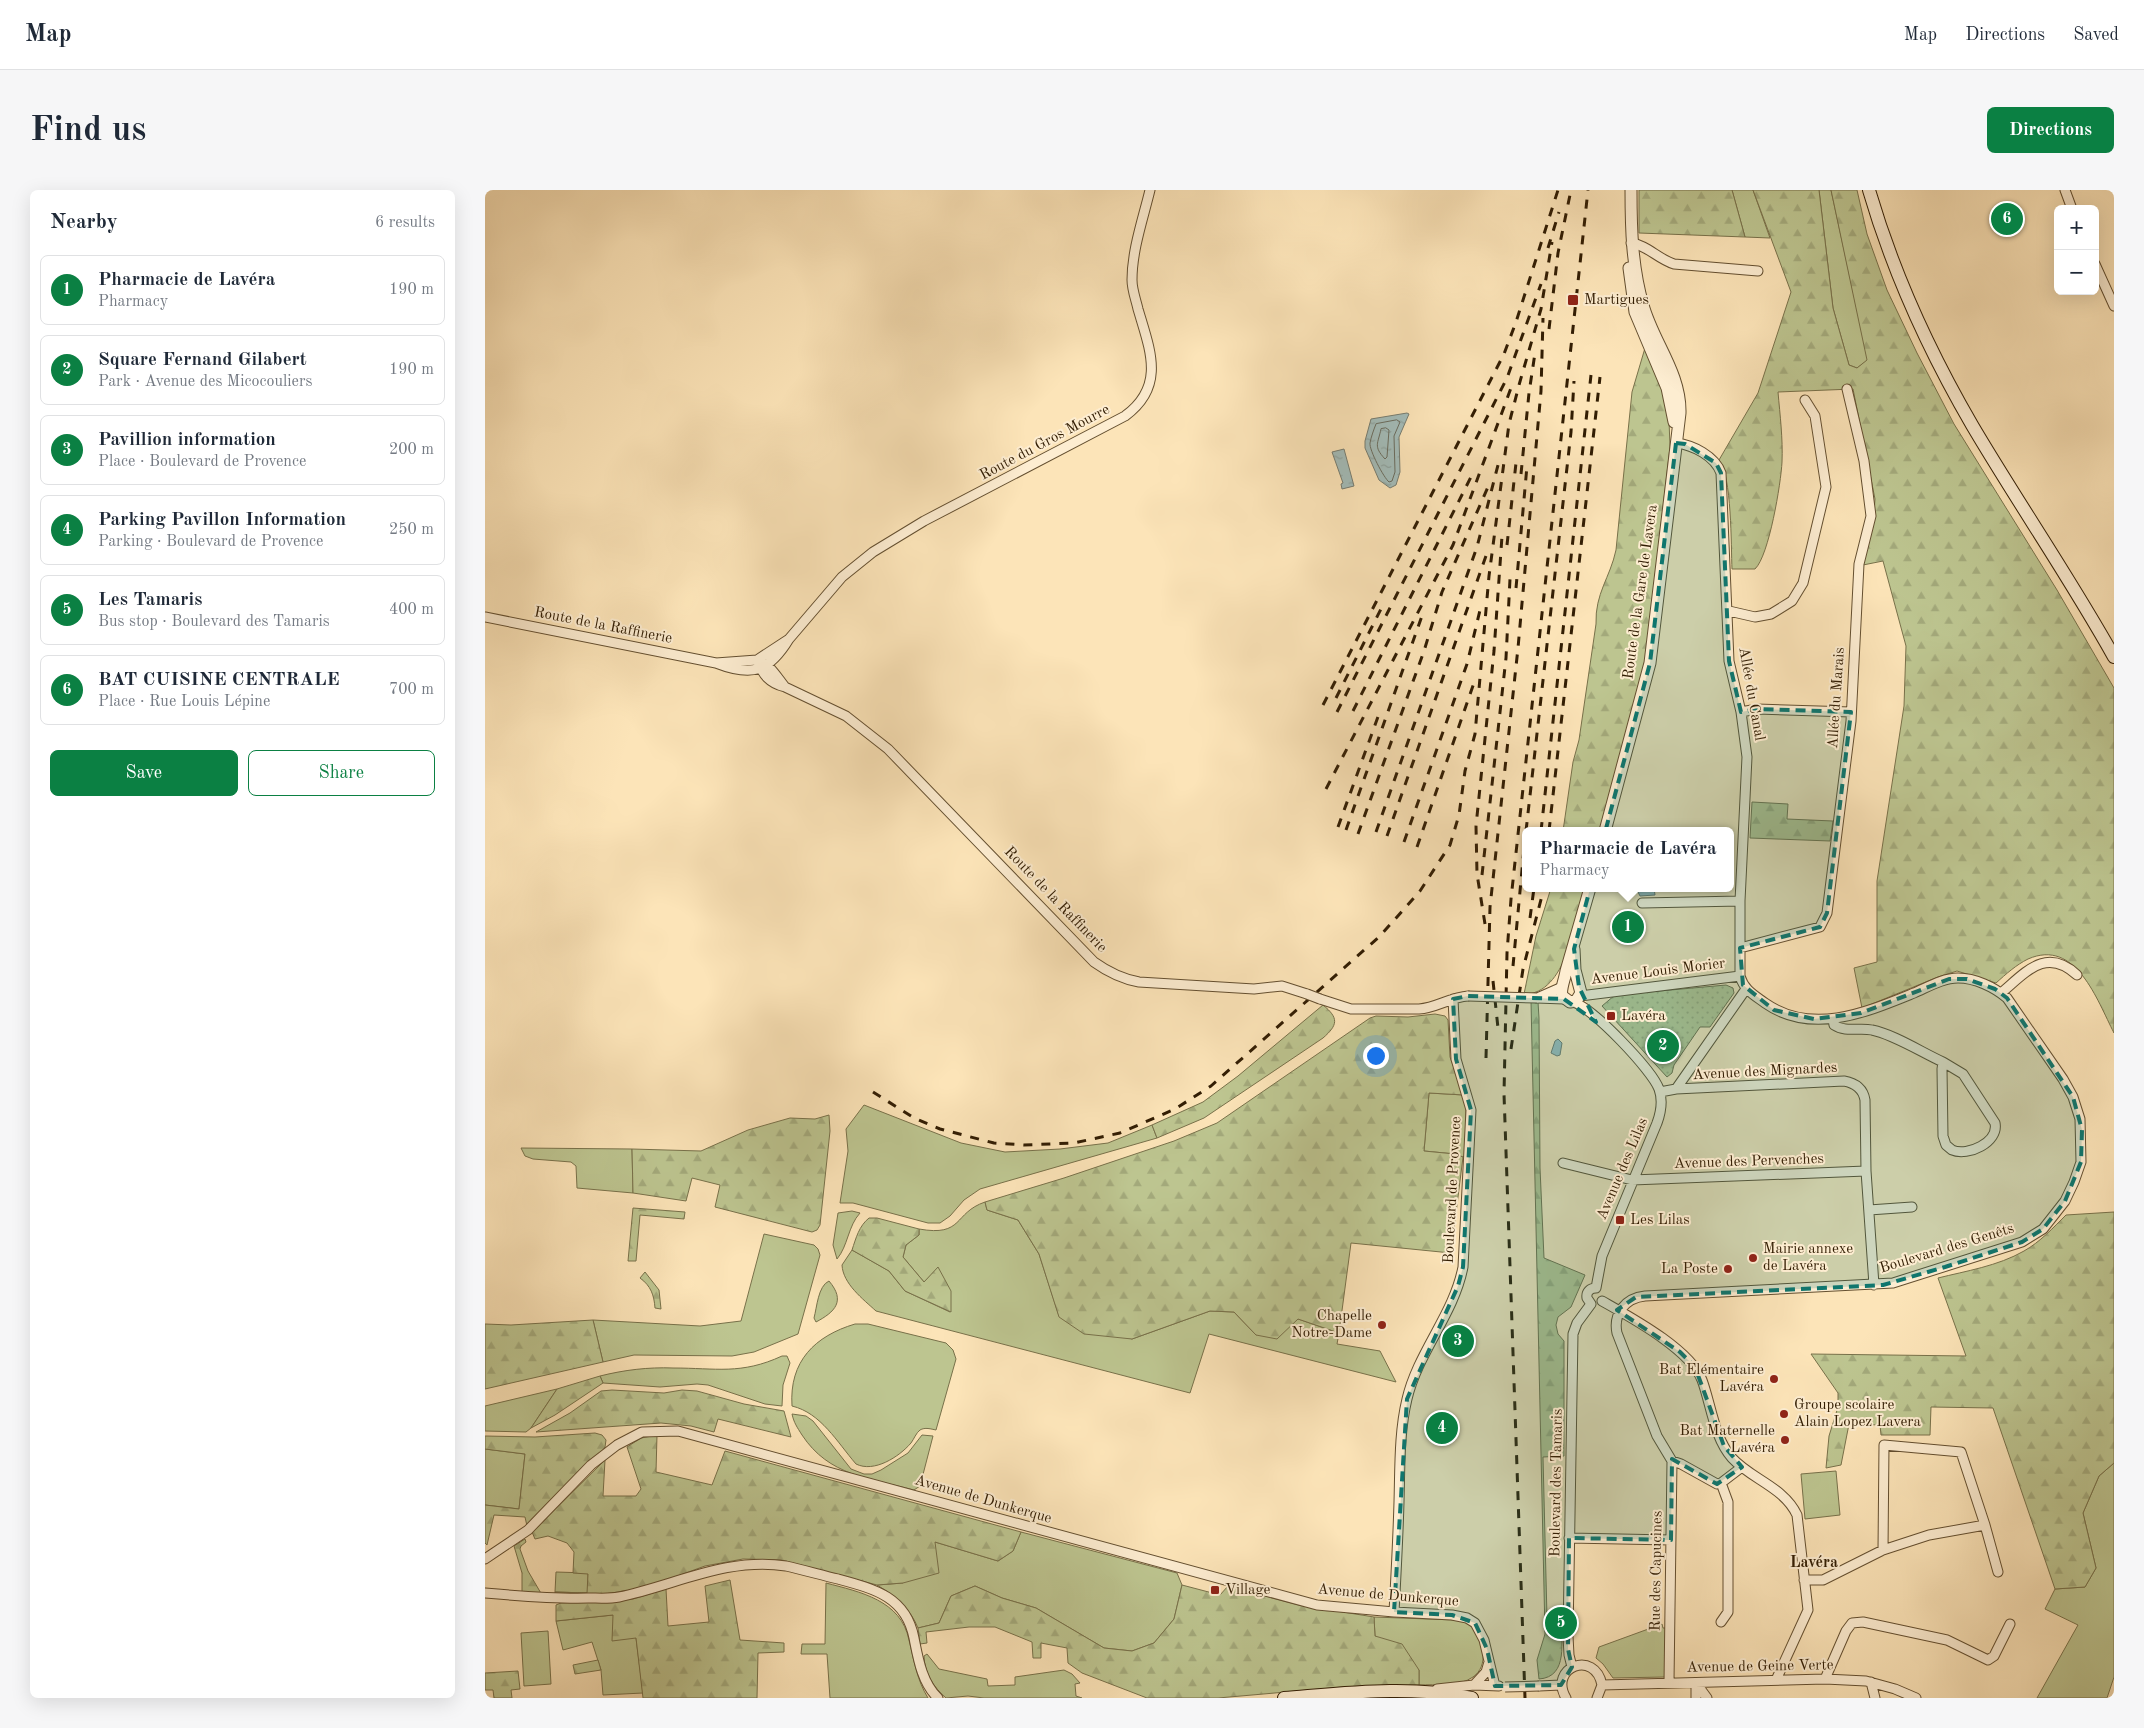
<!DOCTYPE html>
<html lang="en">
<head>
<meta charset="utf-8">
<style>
	body { margin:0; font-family:"Old Standard TT",serif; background:#f6f6f7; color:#1f2937 }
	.controls { position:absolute; right:15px; top:15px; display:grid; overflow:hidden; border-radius:8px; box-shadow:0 5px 20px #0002 }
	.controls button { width:45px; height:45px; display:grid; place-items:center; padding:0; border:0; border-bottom:1px solid #e0e1e3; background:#fff; color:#1f2937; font:25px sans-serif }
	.you { position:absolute; left:890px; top:865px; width:18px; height:18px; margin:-12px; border:4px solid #fff; border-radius:50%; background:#1a73e8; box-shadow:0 0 0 8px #1a73e833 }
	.badge { display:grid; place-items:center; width:32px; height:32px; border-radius:50%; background:#0b8043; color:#fff; font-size:16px; font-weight:700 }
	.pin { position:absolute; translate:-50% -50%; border:2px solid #fff; box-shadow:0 1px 5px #0006 }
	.popup { position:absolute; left:1037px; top:637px; width:212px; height:65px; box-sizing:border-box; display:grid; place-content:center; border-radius:8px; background:#fff; filter:drop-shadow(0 1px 4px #0005); font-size:16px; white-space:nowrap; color:#747a83 }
	.popup b { font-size:19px; color:#1f2937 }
	.popup::after { content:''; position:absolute; left:50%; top:100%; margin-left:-10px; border:10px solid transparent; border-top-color:#fff }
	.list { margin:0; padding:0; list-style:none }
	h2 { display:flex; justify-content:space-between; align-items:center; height:65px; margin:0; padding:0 20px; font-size:21px }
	h2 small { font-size:16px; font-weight:400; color:#747a83 }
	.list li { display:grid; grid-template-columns:32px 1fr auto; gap:15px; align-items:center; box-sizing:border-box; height:70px; margin:0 10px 10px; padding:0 10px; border:1px solid #e0e1e3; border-radius:8px }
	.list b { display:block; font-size:19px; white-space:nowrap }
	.list p { margin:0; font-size:16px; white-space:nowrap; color:#747a83 }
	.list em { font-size:16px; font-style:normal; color:#747a83 }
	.actions { display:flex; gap:10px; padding:15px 20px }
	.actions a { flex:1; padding:11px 0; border:1px solid #0b8043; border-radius:8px; text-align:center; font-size:18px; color:#0b8043 }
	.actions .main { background:#0b8043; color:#fff }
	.map { position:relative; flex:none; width:1629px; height:1508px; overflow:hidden; border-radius:8px }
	header { display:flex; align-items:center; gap:30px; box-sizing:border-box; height:70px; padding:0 25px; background:#fff; border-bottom:1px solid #e0e1e3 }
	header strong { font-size:24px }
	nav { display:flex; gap:28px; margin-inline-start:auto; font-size:18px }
	.intro { display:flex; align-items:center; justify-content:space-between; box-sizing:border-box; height:120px; padding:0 30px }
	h1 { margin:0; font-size:35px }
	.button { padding:12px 22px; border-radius:8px; background:#0b8043; color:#fff; font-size:18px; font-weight:700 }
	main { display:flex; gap:30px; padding:0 30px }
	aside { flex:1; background:#fff; border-radius:8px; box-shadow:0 5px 20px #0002 }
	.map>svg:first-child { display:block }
	.grass { fill:#bdc590; stroke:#78714a }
	.forest { fill:url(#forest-firs); stroke:#78714a }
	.park { fill:url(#park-dots); stroke:#78714a }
	.water { fill:url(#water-ripples); stroke:#767c70 }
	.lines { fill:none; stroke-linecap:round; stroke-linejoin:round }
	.shore { stroke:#6a6c5e; stroke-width:1 }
	.minor-casing { stroke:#644f30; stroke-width:11 }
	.tertiary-casing { stroke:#644f30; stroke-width:13 }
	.secondary-casing { stroke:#321d03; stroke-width:14 }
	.minor { stroke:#fdedd1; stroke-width:9 }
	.tertiary { stroke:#fdedd1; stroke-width:11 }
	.secondary { stroke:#fdedd1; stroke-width:12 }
	.rail { stroke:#321d03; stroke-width:3; stroke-dasharray:9 9; stroke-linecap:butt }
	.minor-bridge-casing { stroke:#644f30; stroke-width:11; stroke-linecap:butt }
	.minor-bridge { stroke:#fdedd1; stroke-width:9 }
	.marked { fill:#0f766e; fill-opacity:0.2; stroke:#0f766e; stroke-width:4; stroke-dasharray:10 6; stroke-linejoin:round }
	.poi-dot { fill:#8f2418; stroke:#fdedd1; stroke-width:2 }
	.labels { text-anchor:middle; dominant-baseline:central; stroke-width:4; stroke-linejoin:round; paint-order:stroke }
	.poi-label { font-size:15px; fill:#321d03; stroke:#fdedd1; text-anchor:start }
	.street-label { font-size:15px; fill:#321d03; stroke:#fdedd1 }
	.neighbourhood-label { font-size:16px; font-weight:bold; fill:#321d03; stroke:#fdedd1 }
</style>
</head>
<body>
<header>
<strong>Map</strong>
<nav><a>Map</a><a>Directions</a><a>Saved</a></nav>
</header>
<div class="intro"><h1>Find us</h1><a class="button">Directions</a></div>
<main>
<aside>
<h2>Nearby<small>6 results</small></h2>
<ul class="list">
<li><span class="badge">1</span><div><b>Pharmacie de Lavéra</b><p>Pharmacy</p></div><em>190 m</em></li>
<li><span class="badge">2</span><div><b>Square Fernand Gilabert</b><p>Park · Avenue des Micocouliers</p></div><em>190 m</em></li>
<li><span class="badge">3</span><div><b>Pavillion information</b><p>Place · Boulevard de Provence</p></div><em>200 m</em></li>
<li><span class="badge">4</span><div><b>Parking Pavillon Information</b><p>Parking · Boulevard de Provence</p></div><em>250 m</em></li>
<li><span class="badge">5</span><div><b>Les Tamaris</b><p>Bus stop · Boulevard des Tamaris</p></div><em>400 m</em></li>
<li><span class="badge">6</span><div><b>BAT CUISINE CENTRALE</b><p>Place · Rue Louis Lépine</p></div><em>700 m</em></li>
</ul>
<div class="actions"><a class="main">Save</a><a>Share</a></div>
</aside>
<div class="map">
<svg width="1629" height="1508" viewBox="0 0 1629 1508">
	<defs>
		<pattern id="forest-firs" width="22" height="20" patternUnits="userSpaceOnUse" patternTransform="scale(1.25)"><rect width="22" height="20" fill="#bdc590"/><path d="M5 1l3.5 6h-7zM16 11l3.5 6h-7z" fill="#a3a97b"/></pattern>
		<pattern id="park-dots" width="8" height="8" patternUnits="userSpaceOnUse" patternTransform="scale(1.25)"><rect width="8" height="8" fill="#bdc590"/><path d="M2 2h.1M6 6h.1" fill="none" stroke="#a3a97b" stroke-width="1.8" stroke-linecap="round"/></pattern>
		<pattern id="water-ripples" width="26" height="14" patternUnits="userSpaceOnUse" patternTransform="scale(1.25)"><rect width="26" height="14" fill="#a3bcb9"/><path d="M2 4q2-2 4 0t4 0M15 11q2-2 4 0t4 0" fill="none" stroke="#8da19d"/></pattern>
	</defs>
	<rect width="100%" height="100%" fill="#fce4b8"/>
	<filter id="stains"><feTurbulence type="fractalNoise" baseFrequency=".004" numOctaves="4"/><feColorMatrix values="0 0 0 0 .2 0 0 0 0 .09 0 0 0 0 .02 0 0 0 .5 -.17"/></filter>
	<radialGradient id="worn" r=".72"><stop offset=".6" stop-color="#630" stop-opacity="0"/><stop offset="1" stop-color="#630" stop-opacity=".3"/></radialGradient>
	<path class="grass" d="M1247,0h21l17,48 -25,-1z
		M1334,0h12l37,170 -11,8 -8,-3 -16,-57z
		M944,903l35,2 2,9v50l-3,3 -8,-3 -31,-3z
		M379,915l97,38 44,9 55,-3 48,-6 44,-18 5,13 -177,51 -16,11 -14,16 -10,7h-12l-75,-20h-13l8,-52 -2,-22z
		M36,958l111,1 1,44 -56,-5 -1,-22 -5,-4 -38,-3 -8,-3z
		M500,1012l2,8 31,10 21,34 20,62 73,23 78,-28 24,1 22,23 42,-16 41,14 -2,11 43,7 16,31 -187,-48 -19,59 -314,-82c-13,-12 -33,-27 -34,-46l10,-15 37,21 16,20 45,21 -12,-44 -14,14 -21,-25 3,-12 13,-10v-6c45,8 34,-16 66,-27z
		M367,1021l8,2c-12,13 -12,33 -23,46l-4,-14 5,-32z
		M279,1044l50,11 4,4 2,6 -22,79 -44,18 -22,4 -98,-1 -31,7 -10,-42 107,6 41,-5z
		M344,1091c17,20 6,31 -13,41l-2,-4c3,-11 4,-32 15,-37z
		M370,1134h13l78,19 7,7 3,9 -20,71c-5,-1 -11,-3 -16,0 -4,3 -6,9 -9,13 -12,14 -37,30 -55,21 -19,-22 -35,-51 -64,-58 -3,-45 23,-70 63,-82z
		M297,1166h5l3,7 -7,22 -1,21 -17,-2 -57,-19 -11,-1 -37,3 -57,-4 -3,-7c24,-6 48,-9 73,-8 43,0 68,7 109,-12z
		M72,1199l-26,39 -5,4 -41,-1v-25z
		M307,1224l14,2 7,5 38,48 13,5h8l9,-4 27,-17 14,-18 11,1 -13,50 -6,4c-45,-12 -85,-14 -112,-55 -5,-8 -8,-12 -10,-21z
		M0,1259l40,5 -6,55 -34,-4z
		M1629,1273v214l-7,21h-70l41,-73 -33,-16 10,-20 30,-2 11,-19 -13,-55 16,-37z
		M1351,1281l4,44 -35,4 -4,-45z
		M536,1342l156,41 5,12 -8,34 -20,24 -22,8 -28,-3 -68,-40 -34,-10 -27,-12 -24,10 -12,27 -21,5c-8,-20 -23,-32 -41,-43l26,-2 32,-41 63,19 15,-10z
		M71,1382l32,1v20l-33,-1z
		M341,1393c34,9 75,17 83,57 5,21 8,40 19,58h-98l-3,-44h-26l1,-10h23z
		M128,1425l23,23 7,55 -40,2 -2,-25 -9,-28 -29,8 -7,-29z
		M889,1427l81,3c7,1 13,3 18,8 11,13 16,38 0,49 -14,10 -37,7 -54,8v-15l-44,-34z
		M1177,1434l1,4h3l-1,49 -52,1 -10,-14 -7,-6 3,-11z
		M63,1441l3,53 -27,2 -3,-53z
		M442,1464l12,15 48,10 1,7 27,-1v-8l49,-7 8,4 8,9 -5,1 1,12 6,2h-98l-16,-2 -22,2c-12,-10 -22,-26 -22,-42z"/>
	<path class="forest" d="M1154,0h93l13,47 -106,-4z
		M1268,0h66l14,118 16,57 8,3 10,-8 -36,-170h26l10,44 20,56 30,63 37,71 103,166 57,98v345c-17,-33 -38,-95 -86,-74 -12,6 -22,15 -32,24l-39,-12 -19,6 -76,31 -8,-40 23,-6v-81l27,-175 2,-60 -23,-85 -20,4 3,-18 7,-20 2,-28 -22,-110 -75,3c2,23 5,47 4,70 -1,21 -13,94 -27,107h-23c-1,-22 0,-94 -13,-109l39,-67 33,-101z
		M1160,158l19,44 5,28 1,27 -24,208 -9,45 -36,131h-38l10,-69 6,-22 17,-116c-1,-31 14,-46 20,-74l16,-158z
		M1267,612l36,2 -1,15 46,2 -3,20 -80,-3z
		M1066,698h34c-9,32 -19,107 -61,106l12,-58z
		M1046,811l7,1 1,16 1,150 4,90 41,17 -14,32 -13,10 -2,8 2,9 6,7v115l-21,1 4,161h14c0,22 8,59 -22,61l-2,-19 8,-26z
		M838,815c16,13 15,20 0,33l-119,80 -47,20 -5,-13 51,-23 35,-26z
		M950,824l10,2 3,4 2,37 14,38 -35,-2 -5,58 31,3 8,3 -12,96 -100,-10 -12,90 -41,-14 -21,20 -21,-4 -22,-23 -24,-1 -78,28 -48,-5 -25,-17 -20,-63 -21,-34 -31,-10 -2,-8 79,-24 110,-37 43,-18 153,-105 6,-2 32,1z
		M344,925l1,16 -10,94 -3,5 -5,2 -97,-25 5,-22 -28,-7 -6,23 -53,-8 -1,-44 69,2 47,-21 42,-12 25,1z
		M148,1018l52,4 -1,7 -44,-4 -4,46h-8z
		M1629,1022v251l-15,13 -16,37 13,55 -11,19 -30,2 -62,-181 -62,-1 -1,28h-49l-1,-10 -31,-1 -8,41 -15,3 3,-32 9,-29v-14l-27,-39 155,2 -28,-78c28,-7 60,-12 86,-27 16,-9 29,-23 42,-36z
		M384,1028h8l42,11v6l-13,10 -3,12 21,25 14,-15 13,24v21l-46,-21 -16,-20 -37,-21c4,-12 7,-24 17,-32z
		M160,1082l14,18 2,19 -6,-1c-1,-13 -4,-22 -15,-30z
		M108,1130l10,42 -118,27v-65l26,1z
		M115,1186l3,7 -48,32 -24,13 26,-39z
		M127,1200l52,3 18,-3 15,1 47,13 40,7 7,26 -73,-18 -4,13 -23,-6 -30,-3 -125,9 34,-19 31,-22z
		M110,1243l7,2 4,5 -1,7 -4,6 -74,73 -2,-9 -31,-2 -7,30 -2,-2v-38l34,4 6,-55 -40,-5v-13l50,1z
		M172,1245l-1,37 56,13 13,-34 296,81 -8,19 -15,10 -63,-19 4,31 -36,10 -26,2 -96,-25 -38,-1 -38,7 -44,16 -30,8 -40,6h-36v-4l32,1 1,-19 -15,-1 1,-21 -7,-9 -19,-7 -13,3 -3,-7 73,-72 -2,36h33l5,-7 -14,-42 14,-9z
		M40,1349l1,3 -5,4 -1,3 8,22 14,24 -20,-3v-19l-8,-27z
		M245,1390l10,60 44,3v9l-26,1 -1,45h-114l-7,-60 -24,3 1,-26 -57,6v-16l5,-2 72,-4 33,-10 2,37 41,-4 -4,-36z
		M697,1395l38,10 8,-9 71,19 75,12 1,19 27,8 17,26v15l-76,2 -125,11h-71l-65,-25 -14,-10 -1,-15 -26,-5v15h-8l-1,-16 -37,-15h-26l-43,5 1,11 -7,1 -2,-16 21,-5 12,-27 24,-10 27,12 34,10 68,40 28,3 22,-8 20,-24z
		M113,1470l3,10 -26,4 -2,-9z
		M33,1481l2,18 -9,1 1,8h-18l-1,-8h-8v-17z"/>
	<path class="park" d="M1241,795l7,3 1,5 -24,34h-10l-26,38 -2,8 -5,4 -65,-71 13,-11z"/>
	<path class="water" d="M922,223l2,1 -10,23 1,35 -4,13 -6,3 -11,-8 -14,-32v-7l6,-22z
		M859,259l10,37 -12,3 -1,-5 2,-1 -11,-31z
		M1154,698h15l1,7 -15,1 -2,-4z
		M1073,849l4,4 -2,12 -3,1 -6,-3 4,-12z"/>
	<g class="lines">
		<path class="shore" d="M912,230l3,2 -6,14 1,36 -3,9 -3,1c-5,-4 -20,-32 -19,-39 1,-6 4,-14 6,-19z
			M901,238l3,2 -2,27 -2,2c-12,-13 -7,-15 -4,-30z"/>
		<defs>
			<path id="minor" d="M1580,0l7,19
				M1146,53c16,2 27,16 43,21l84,7
				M1610,74l19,42
				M1244,421l26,6 16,-3 21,-13 11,-18 23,-96 -11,-71 -10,-16
				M0,427l231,46
				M304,449l53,-62 31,-25 51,-31 201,-105c41,-30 25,-66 13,-107 -2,-9 -6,-19 -6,-29 0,-30 11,-61 18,-90
				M272,470c6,15 12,23 28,27 -9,-11 -15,-23 -28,-27l-41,3c36,14 53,9 73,-24l-32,21
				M300,497l61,29 42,33 206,213c14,10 28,17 45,20l115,7 28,-3 25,8
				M1256,522l16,-3 94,3
				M1157,713l98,-2
				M1255,758l80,-21 7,-14 24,-192 8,-157 12,-48 -7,-55 -17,-72
				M1077,797l-25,11 27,1
				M1516,803c24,-20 45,-47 76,-18
				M1095,806l160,-20
				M835,809l31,10h68c17,-1 32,-12 49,-13
				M1088,812c19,5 79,68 86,87 4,11 2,23 -2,34l-55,133 -6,32
				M1348,829l1,6c12,8 25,2 38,5 21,4 51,23 71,32l-1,7 1,67 3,9 6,5c16,7 47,-8 43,-27l-32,-49 -20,-12
				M1191,899l70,-100
				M1175,902l16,-3 168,-8c11,2 19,7 21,19l1,71 8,114
				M1078,973l69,17 234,-9
				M1384,1020l43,-3
				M1117,1111c28,16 88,48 100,79 9,24 12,58 30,78 19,21 52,29 65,57l11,95 -32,70
				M1106,1114l-4,-6c-1,-6 3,-10 9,-10
				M1187,1271l9,3 36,20 4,-1 21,-16
				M1084,1348l102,2
				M1398,1360l1,-105 77,7 24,73 13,47
				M0,1369l43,-29 63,-65 26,-20 25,-13 36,-1 639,174 77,7 58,3 15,3 8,5 9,17 11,46
				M1319,1390h19l60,-30 46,-15 56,-10
				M0,1403c34,3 68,6 103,5 10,0 21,1 31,-1 57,-12 107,-40 167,-31 18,4 35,9 52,13 37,10 68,18 76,59 4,20 8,45 24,60
				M909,1422c2,-37 4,-73 5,-110 1,-34 0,-70 8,-103 11,-47 47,-85 56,-132l8,-157 -15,-51 -3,-60
				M1236,1432l7,-10v-110l-7,-19
				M1087,1477l-3,-12 -1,-19 5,-302 4,-11 14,-19
				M1340,1489l21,-48 6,-8 11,-1 84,18 41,20 6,-4 16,-32
				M1184,1492l3,-221 -15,-25 -40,-103c-4,-19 8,-35 28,-37l248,-13 129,-41 21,-13 22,-28 9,-19 7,-20 -1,-43 -7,-22 -10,-18 -56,-81c-13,-11 -32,-20 -49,-20 -15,0 -30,9 -44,15 -47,19 -102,43 -149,10 -11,-8 -21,-13 -25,-27v-75l7,-144 -6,-45 -12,-51 -8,-188c-6,-17 -28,-28 -45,-30
				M1386,1492l4,16
				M1211,1493l11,15
				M1211,1493v15
				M989,1495l12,-13 3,-10
				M1117,1495l223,-6 41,2 29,8 21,9
				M1054,1496l22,-1
				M952,1499l37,-4 25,1
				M1081,1508c-18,-31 29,-49 36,-13l-5,13"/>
			<path id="tertiary" d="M1144,78l6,44 32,76 7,34
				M1120,641l45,-168 30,-250c1,-40 -27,-71 -37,-108 -11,-38 -12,-76 -12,-115
				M1089,759l1,21 6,23 -5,8 -6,1 -8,-6c-2,-7 3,-17 4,-25l24,-83"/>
			<path id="secondary" d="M1384,0c24,82 60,161 103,235 46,78 98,153 142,232
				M799,1508c63,-5 125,-13 188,0"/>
		</defs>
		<use href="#minor" class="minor-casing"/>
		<use href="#tertiary" class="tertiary-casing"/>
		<use href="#secondary" class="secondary-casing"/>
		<use href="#minor" class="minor"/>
		<use href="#tertiary" class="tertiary"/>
		<use href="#secondary" class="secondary"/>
		<path class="rail" d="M1063,58l11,-36
			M1064,139l9,-76 13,-63
			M1036,284l8,-81 6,-40
			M1022,355l9,-82
			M1031,398l11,-122
			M851,508l47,-93
			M838,515l181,-351 12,-32 42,-132
			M868,521l120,-238
			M852,522l170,-334 34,-94
			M841,599l127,-244 58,-157
			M853,637l41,-113
			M861,640l77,-217
			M1041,641l45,-399 3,-51
			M1056,641l50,-456
			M1064,641l51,-454
			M891,642l101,-285 21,-82
			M873,644l66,-183 18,-59 46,-105
			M902,646l100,-283
			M919,652l63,-178 14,-58
			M932,657l59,-170
			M997,685l24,-217 4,-79
			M1045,728l4,-30
			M1000,734l-8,-50 -1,-48 18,-175 8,-115
			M1028,776l12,-128
			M1008,791l5,47
			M1026,859l12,-80 21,-81
			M1001,868l4,-151 28,-259 23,-257 2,-73
			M388,902l41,26 26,11 54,14 30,2 50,-2 46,-10 55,-24 36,-23 169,-150 40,-45 30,-46 9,-30 6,-44 10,-37 14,-158 20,-152 10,-39 22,-76 11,-67
			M1040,1508l-21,-604 3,-141 4,-54 77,-709"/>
		<defs>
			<path id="minor-bridge" d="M822,804l13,5
				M983,806l69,2
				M1020,1497l34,-1"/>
		</defs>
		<use href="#minor-bridge" class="minor-bridge-casing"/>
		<use href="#minor-bridge" class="minor-bridge"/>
	</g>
	<path class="marked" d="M1191,253l9,1 31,19 5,10 8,188 12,51 16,-3 94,3 -24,201 -7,14 -80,21 3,37 31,25 40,9 47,-6 88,-34h18l28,10 12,9 66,99 9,33 -1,32 -16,39 -22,28 -21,13 -77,25 -62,18 -247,12 -19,13 63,42 15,15 29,79 18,21 -25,17 -45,-25 -1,81 -102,-2 -1,111 4,18 -11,18 -66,1 -8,-37 -12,-26 -23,-8 -58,-3 13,-213 51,-113 5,-19 8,-157 -15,-51 -3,-60 15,-3 96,3 32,23 -17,-35 -5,-38 76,-286z"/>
	<g class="poi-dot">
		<rect x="1082" y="104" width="12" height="12" rx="2.5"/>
		<rect x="1121" y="821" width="10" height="10" rx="2.5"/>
		<rect x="1130" y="1025" width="10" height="10" rx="2.5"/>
		<circle cx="1268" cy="1068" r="5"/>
		<circle cx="1243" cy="1079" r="5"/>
		<circle cx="897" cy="1135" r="5"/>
		<circle cx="1289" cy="1189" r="5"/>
		<circle cx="1299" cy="1224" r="5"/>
		<circle cx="1300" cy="1250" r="5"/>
		<rect x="725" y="1395" width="10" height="10" rx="2.5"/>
	</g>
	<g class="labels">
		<g class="poi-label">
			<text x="1099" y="110">Martigues</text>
			<text x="1136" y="826">Lavéra</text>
			<text x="1145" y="1030">Les Lilas</text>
			<text x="1278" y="1059">Mairie annexe<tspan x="1278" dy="17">de Lavéra</tspan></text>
			<text x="1233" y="1079" text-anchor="end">La Poste</text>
			<text x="887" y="1126" text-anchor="end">Chapelle<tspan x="887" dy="17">Notre-Dame</tspan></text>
			<text x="1279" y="1180" text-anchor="end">Bat Elémentaire<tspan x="1279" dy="17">Lavéra</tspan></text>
			<text x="1309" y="1215">Groupe scolaire<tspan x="1309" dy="17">Alain Lopez Lavera</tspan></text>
			<text x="1290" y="1241" text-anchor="end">Bat Maternelle<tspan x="1290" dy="17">Lavéra</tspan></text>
			<text x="740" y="1400">Village</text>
		</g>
		<g class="street-label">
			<text transform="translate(560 253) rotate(-28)">Route du Gros Mourre</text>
			<text transform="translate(1156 402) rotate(-82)">Route de la Gare de Lavera</text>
			<text transform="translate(118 436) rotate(11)">Route de la Raffinerie</text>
			<text transform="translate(1266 504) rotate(80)">Allée du Canal</text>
			<text transform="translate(1352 508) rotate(-86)">Allée du Marais</text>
			<text transform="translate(570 710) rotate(46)">Route de la Raffinerie</text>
			<text transform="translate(1173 782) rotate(-7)">Avenue Louis Morier</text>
			<text transform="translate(1280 882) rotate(-3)">Avenue des Mignardes</text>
			<text transform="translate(1264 972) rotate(-2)">Avenue des Pervenches</text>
			<text transform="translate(1138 979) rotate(-67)">Avenue des Lilas</text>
			<text transform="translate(968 1000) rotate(-87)">Boulevard de Provence</text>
			<text transform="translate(1462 1059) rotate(-17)">Boulevard des Genêts</text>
			<text transform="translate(1072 1293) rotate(-89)">Boulevard des Tamaris</text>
			<text transform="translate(498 1310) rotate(16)">Avenue de Dunkerque</text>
			<text transform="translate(1172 1381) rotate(-89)">Rue des Capucines</text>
			<text transform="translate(903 1406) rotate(5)">Avenue de Dunkerque</text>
			<text transform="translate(1275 1477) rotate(-1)">Avenue de Geine Verte</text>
		</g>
		<g class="neighbourhood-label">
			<text x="1329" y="1373">Lavéra</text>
		</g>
	</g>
	<rect width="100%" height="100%" filter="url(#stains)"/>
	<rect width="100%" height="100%" fill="url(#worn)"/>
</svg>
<div class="controls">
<button>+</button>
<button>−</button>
</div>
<div class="you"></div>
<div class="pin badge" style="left:1143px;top:737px">1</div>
<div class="popup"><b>Pharmacie de Lavéra</b>Pharmacy</div>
<div class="pin badge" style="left:1178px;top:856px">2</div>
<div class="pin badge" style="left:973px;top:1151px">3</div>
<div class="pin badge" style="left:957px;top:1238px">4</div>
<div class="pin badge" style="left:1076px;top:1433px">5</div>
<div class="pin badge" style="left:1522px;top:29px">6</div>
</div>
</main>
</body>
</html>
